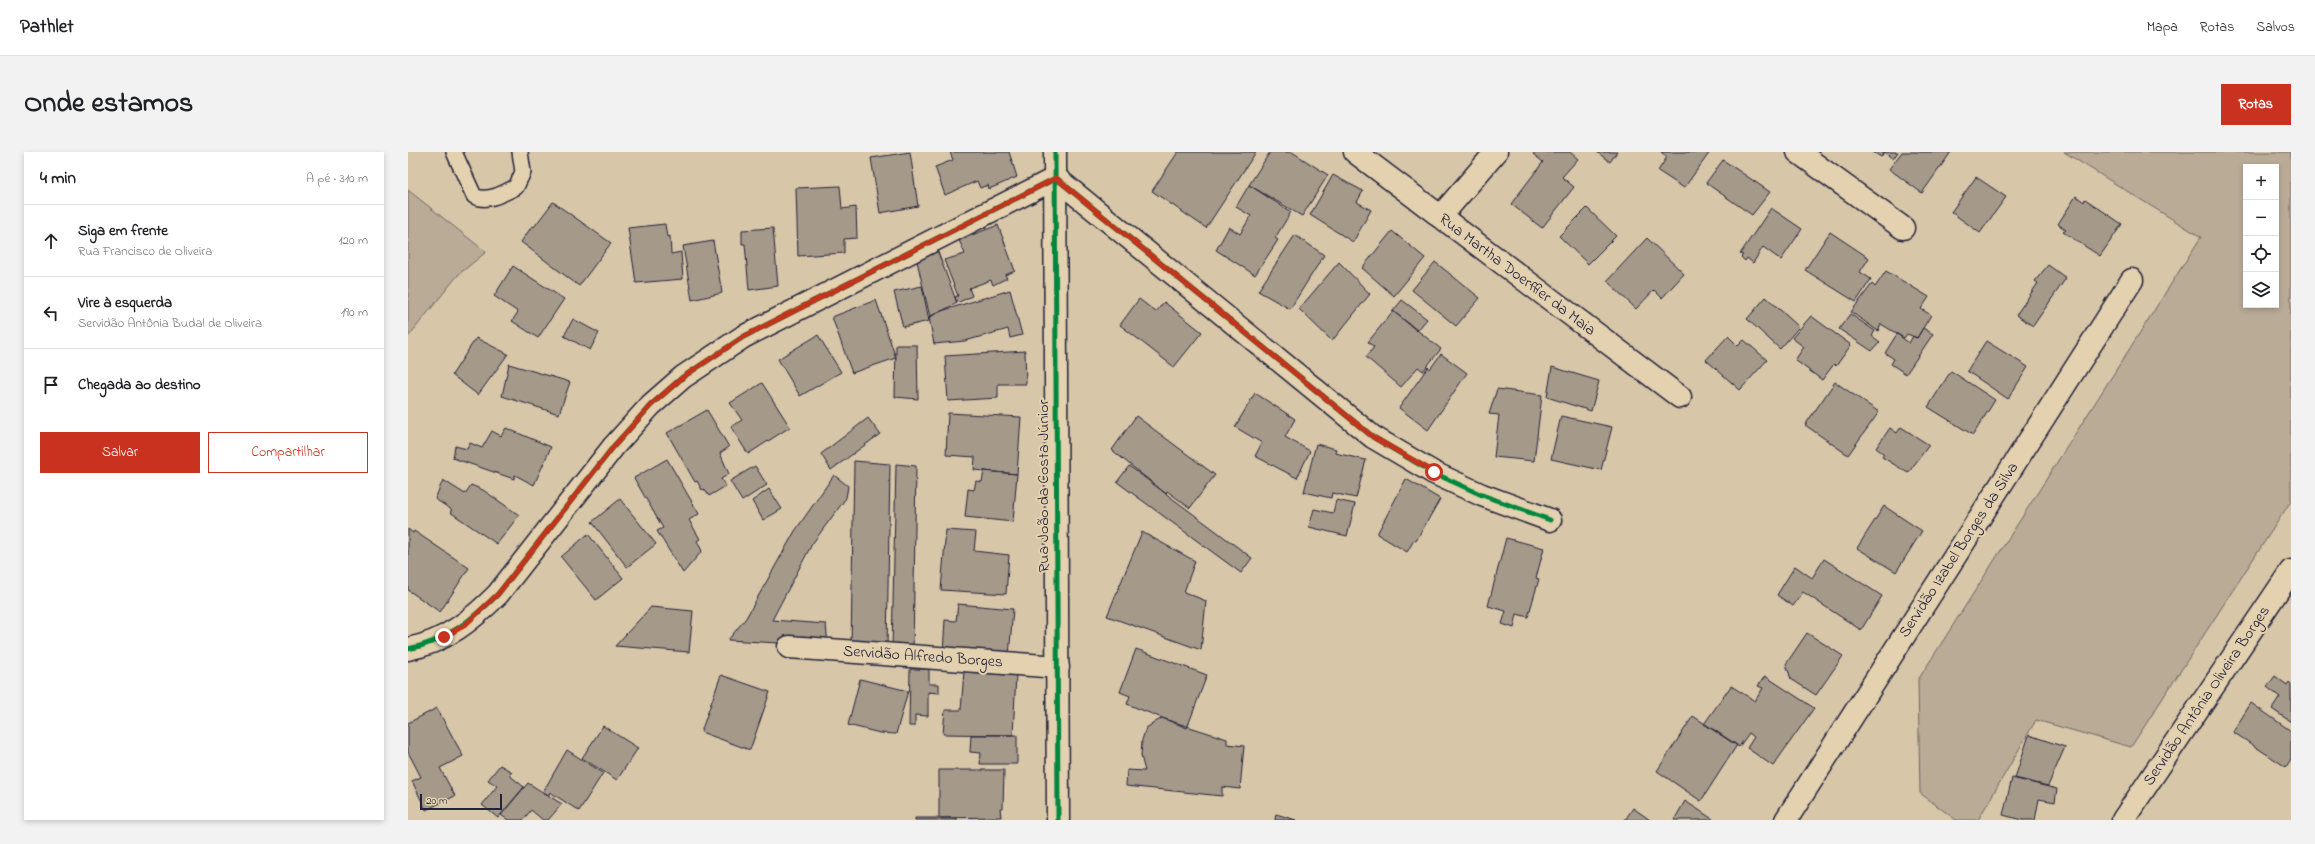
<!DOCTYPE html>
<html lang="pt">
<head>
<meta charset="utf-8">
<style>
	body { margin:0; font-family:"Indie Flower",sans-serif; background:#f2f2f2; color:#202124 }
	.controls { position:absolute; right:12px; top:12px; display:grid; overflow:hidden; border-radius:0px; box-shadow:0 2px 6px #0003 }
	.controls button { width:36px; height:36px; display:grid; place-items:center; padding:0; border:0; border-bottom:1px solid #e0e0e0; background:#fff; color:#202124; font:20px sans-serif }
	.scale { position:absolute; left:12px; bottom:10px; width:82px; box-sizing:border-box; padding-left:4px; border:2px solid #22223b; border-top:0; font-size:11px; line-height:14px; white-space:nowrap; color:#22223b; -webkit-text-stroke:3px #e3d1af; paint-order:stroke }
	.stop { position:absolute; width:12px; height:12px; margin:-9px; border:3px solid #c8321e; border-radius:50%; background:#fff }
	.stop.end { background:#c8321e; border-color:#fff; box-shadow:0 1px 4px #0008 }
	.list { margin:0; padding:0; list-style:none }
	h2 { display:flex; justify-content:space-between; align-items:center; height:52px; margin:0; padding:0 16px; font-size:17px }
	h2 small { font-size:13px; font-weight:400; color:#757577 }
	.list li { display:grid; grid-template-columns:26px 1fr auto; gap:12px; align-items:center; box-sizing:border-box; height:72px; padding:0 16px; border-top:1px solid #e0e0e0 }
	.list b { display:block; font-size:15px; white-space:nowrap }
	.list p { margin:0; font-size:13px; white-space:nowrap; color:#757577 }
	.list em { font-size:13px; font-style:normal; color:#757577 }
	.actions { display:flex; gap:8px; padding:12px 16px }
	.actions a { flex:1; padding:9px 0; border:1px solid #c8321e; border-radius:0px; text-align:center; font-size:14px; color:#c8321e }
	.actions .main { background:#c8321e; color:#fff }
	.icon { flex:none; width:22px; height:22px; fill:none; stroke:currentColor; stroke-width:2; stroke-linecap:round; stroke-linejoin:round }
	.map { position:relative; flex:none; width:1883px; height:668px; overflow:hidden; border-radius:0px }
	header { display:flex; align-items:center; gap:24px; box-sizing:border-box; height:56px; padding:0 20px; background:#fff; border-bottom:1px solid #e0e0e0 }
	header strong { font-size:19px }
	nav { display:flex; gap:22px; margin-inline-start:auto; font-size:14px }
	.intro { display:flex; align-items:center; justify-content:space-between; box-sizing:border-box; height:96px; padding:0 24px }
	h1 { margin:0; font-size:28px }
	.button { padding:10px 18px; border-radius:0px; background:#c8321e; color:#fff; font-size:14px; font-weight:700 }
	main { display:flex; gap:24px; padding:0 24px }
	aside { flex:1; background:#fff; border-radius:0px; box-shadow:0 2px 6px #0003 }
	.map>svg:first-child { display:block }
	.green { fill:#b9ab96; stroke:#6e6668; fill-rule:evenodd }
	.building { fill:#a5998a; stroke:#22223b }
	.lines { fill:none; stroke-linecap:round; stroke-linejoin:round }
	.lane-casing { stroke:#22223b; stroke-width:18 }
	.street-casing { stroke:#22223b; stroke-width:25 }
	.secondary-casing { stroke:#22223b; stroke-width:25 }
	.lane { stroke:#e3d1af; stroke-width:15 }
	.street { stroke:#e3d1af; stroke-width:22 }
	.secondary { stroke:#e3d1af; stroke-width:22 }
	.cycleway-casing { stroke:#e3d1af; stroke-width:8 }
	.cycleway { stroke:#00873e; stroke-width:5 }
	.route { stroke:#c8321e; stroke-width:5 }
	.labels { text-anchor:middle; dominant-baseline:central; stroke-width:4; stroke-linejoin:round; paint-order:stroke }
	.street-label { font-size:16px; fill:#22223b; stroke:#e3d1af }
</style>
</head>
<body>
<header>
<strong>Pathlet</strong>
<nav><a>Mapa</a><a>Rotas</a><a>Salvos</a></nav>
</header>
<div class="intro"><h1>Onde estamos</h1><a class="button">Rotas</a></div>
<main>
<aside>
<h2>4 min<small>A pé · 310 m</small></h2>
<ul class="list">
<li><svg class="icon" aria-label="ahead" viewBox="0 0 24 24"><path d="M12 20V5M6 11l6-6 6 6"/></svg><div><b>Siga em frente</b><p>Rua Francisco de Oliveira</p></div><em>120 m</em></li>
<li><svg class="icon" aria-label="left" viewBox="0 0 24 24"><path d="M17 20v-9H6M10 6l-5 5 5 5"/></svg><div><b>Vire à esquerda</b><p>Servidão Antônia Budal de Oliveira</p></div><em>190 m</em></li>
<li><svg class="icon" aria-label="arrive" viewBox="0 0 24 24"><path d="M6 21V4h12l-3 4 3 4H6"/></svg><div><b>Chegada ao destino</b></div></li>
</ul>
<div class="actions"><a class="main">Salvar</a><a>Compartilhar</a></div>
</aside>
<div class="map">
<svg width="1883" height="668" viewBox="0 0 1883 668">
	<rect width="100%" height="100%" fill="#d7c6a8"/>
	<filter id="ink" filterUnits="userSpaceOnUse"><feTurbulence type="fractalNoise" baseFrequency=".025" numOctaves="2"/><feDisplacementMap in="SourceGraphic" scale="8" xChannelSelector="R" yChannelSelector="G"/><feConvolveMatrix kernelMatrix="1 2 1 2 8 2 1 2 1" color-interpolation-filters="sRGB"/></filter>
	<g filter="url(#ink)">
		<path class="green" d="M1656,0h227v349l-160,246 -95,-27 -58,100h-22l-36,-27 -2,-113 283,-443zM1838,15h30v138h-30z
			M0,38l78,62 -28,23 -50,62z"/>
		<path class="building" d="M502,0l8,54 -38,7 -9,-55z
			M542,0h59l8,25 -28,12 -1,-4 -8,3 -3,-7 -32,14 -10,-28 18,-7z
			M770,0h78l-50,76 -54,-37z
			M862,0h22l36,23 -26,41 -53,-31z
			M1127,0h35l8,7 -16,18 12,10 -32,41 -31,-24 32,-42 -10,-8z
			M1189,0h20l-7,10z
			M1253,0h49l-26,36 -26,-17 9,-14z
			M1465,0h25l-5,7 -9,-7 -3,5z
			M1494,0h49l-29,41 -33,-24z
			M1315,8l47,32 -18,23 -46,-32z
			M925,23l30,16 -6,11 14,8 -18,32 -43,-27z
			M1568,25l30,20 -26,36 -29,-21z
			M841,33l42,27 -16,26 3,2 -23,35 -39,-25 13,-23 11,7 11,-18 -15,-9z
			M432,34l2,23 14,-2 1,31 -13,1v14l-46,3 -2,-68z
			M1668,44l8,6 1,-3 37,25 -22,32 -37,-24 3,-2 -8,-6z
			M145,50l58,41 -32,43 -58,-44 11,-16 2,1z
			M1179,56l29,28 -28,28 -29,-28z
			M1363,56l31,21 -21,31 -18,-13 -10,16 -6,-5 -2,3 -4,-4 2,-2 -3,-1z
			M257,72l2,13 3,-1 1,18 10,-2 2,27 -47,4 -8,-55z
			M590,73l17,46 -10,4 2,3 -14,7 -2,-5 -22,8 3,8 -15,7 -2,-6 3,-1 -14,-36 21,-6 -6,-14z
			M365,76l5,58 -29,4 -4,-46h-3v-14z
			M984,79l33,27 -31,38 -32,-28z
			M1422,80l39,26 -9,14 11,7 -15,23 -51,-32z
			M887,83l29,20 -34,54 -32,-18z
			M1239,86l37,36 -22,24 -8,-8 -18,19 -29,-28z
			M305,89l9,52 -30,7 -9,-54z
			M528,95l21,56 -27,14 -14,-60z
			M931,110l31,32 -38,47 -33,-32z
			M1027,110l45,36 -24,28 -44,-36z
			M1640,113l18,13 -33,48 -17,-11 22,-32 -3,-2z
			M105,114l51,33 -26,39 -26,-17 6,-9 -24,-16z
			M1478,119l43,26 -8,12 10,6 -14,23 -10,-4 -3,4 -23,-14 -3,7 -27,-19 21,-28 3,3z
			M514,134l7,35 -26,6 -9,-35z
			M602,138l12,45 -12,3 -2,-9 -43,12 -31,3 -5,-27 9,-5z
			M1358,145l33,30 -19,22 -33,-30z
			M731,147l17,13 8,-10 38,30 -28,35 -54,-42z
			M468,148l20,58 -44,15 -20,-56z
			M994,148l25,19 -10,12 -24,-20z
			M985,159l48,38 -18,22 -5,-4 -17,20 -35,-30 8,-10 -6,-5z
			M1442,162l25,17 -3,5 8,6 -8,9 -33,-22z
			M1403,164l40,29 -15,21 -2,-2 -12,16 -27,-20 9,-13 -12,-9z
			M165,167l26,14 -9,17 -26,-14z
			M1515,176l10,6 -27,40 -15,-10 3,-5 -9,-6 12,-19 12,9 4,-7 4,2z
			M410,183l23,37 -41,24 -22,-37z
			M1320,184l10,10 6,-6 23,20 -27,30 -34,-30z
			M68,186l32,16 -30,41 -26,-20z
			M1578,189l42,26 -20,32 -41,-28z
			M488,193h21l1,54 -23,-2z
			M617,199l1,33h-28v14l-50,3 -3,-45z
			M1033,202l26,19 -39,57 -29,-22 29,-41 2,2z
			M101,212l61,18 -11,32 -57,-18z
			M1144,215l47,14 -8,30 -44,-14z
			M1543,219l44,29 -22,35 -45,-28z
			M1427,230l44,30 -31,43 -43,-30z
			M354,231l28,44 -42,27 -17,-27 11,-7 -12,-17z
			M1089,237l45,6 -8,66 -40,-4 5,-42 -10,-1z
			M847,241l40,26 -10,18 25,14 -13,27 -42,-22 7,-13 -27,-16z
			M299,258l22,37 -9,6 9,21 -8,5 5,7 -17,10 -5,-7 -2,1 -5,-9 -2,1 -28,-49z
			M540,261l73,4 -4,57 -43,-4 1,-13 -29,-2z
			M728,264l79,59 -25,33 -23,-17 -1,3 -54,-44z
			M1153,264l51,11 -11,43 -50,-11z
			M460,266l12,16 -49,36 -10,-16z
			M1493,275l28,18 -21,28 -26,-16 2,-3 -8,-6 14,-20 7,5z
			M98,276l45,19 -17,38 -19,-10 -1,4 -61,-21 2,-12 12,3 3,-6 12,5 10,-17 9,5z
			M908,292l20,5 -1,4 31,7 -10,38 -24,-5 -1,5 -27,-6z
			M259,307l32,55 -10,6 11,19 -3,2 5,10 -19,22 -26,-42 6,-3 -29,-50z
			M446,309l36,3 -3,185 -36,-2z
			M488,312l20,2 -3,185 -21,-2z
			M347,314l12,19 -25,16 -12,-20z
			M721,314l123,92 -11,15 -124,-91z
			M576,319l33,3 -4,48 -48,-5 3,-28 6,1 2,-9 6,1z
			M426,323l14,11 -2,12 -34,46 -40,76 54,4 2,22 -100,-6 18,-22 49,-87z
			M998,327l34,20 -24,42 -2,-1 -7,12 -30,-18z
			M35,328l22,14 6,-9 12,5 36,25 -22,29 -47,-32 2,-2 -17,-11z
			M361,337l13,20 -19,11 -11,-19z
			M212,347l36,45 -29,23 -35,-45z
			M928,348l19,4 -8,32 -38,-9 5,-18 19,4z
			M1476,354l38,25 -26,41 -39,-24z
			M0,377l5,4 1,-2 55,37 -29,44 -32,-22z
			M538,378l30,2 -2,19 35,4 -3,39 -65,-4z
			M734,380l53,29 -11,31 22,9 -5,49 -94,-34z
			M180,382l35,44 -27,22 -35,-43z
			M1098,386l38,10 -8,30 3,1 -11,38 -11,-3 -3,14 -12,-4 4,-13 -18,-5z
			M1416,407l58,37 -21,34 -58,-38 -10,14 -16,-11 18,-29 17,12z
			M550,452l55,5 -4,47 -66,-3 2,-33 11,1z
			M243,455l42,4 -4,41 -74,-6z
			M1399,481l36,23 -27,39 -25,-16 -5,-15z
			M728,497l71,26 -20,53 -60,-24 3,-8 -10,-4z
			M502,517h19v15h10v9l-11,-1v24l-13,-1v11h-6z
			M556,519l52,3 -3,61 -70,-1 2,-24h16z
			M313,523l49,17 -20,58 -49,-18z
			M1357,524l49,32 -41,58 -26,-18 7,-11 -5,-4 -10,14 -35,-23 27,-38 24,15 8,-13 -5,-2z
			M1867,524l12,9 2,-3 2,2v38l-19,-13 8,-12 -13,-10z
			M452,527l48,12 -12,43 -16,-1 -32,-8z
			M1843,551l40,28v28l-5,8 -53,-35z
			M29,556l26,48 -23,12 15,28 -29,14 -14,-29 9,-4 -13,-25v-29z
			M1285,564l44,29 -36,56 -44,-30z
			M754,566l65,21v5l17,2 -4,43 -18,-2v9l-96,-10 1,-16 18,1 -4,-15 1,-16 4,-12z
			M195,574l35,22 -21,32 -35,-22z
			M563,583h46v29h-37l1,-11 -11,-1z
			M1621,583l36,12 -17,39 -33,-8z
			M159,598l36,23 -24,38 -29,-19 -1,3 -6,-3z
			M92,613l12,7 -3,3 15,12 -26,31 -16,-13 15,-19 -9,-6z
			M531,618h65l-1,38h-3l1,9 -62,1z
			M1604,626l45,11 -2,13 -16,-3 -4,21h-13l-19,-5z
			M120,631l34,21 -14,16h-5l-12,-10 -8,10h-15l-7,-5z
			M1277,649l29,19h-40z
			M1225,656l17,12h-25z
			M868,662l20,6h-21z
			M507,666h42v2h-42z"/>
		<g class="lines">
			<defs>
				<path id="lane" d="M46,0l20,44c14,7 29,-3 42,-9l7,-15 -3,-20"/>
				<path id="street" d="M947,0l325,245
					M1390,0l105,76
					M1032,65l56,-65
					M381,495l269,20
					M0,497c37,-7 64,-29 90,-55l116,-148 37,-41 32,-28 60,-40 313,-159 317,259 61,36 48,22 68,25
					M1378,668l346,-540
					M1715,668l168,-249"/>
				<path id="secondary" d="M647,0l3,668"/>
			</defs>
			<use href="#lane" class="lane-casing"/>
			<use href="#street" class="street-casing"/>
			<use href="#secondary" class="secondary-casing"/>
			<use href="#lane" class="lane"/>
			<use href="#street" class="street"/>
			<use href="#secondary" class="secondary"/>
			<defs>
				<path id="cycleway" d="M647,0l3,668
					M0,497c37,-7 64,-29 90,-55l116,-148 37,-41 32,-28 60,-40 313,-159 317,259 61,36 48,22 68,25"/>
			</defs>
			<use href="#cycleway" class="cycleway-casing"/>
			<use href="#cycleway" class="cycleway"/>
		</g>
	</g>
	<g class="lines" filter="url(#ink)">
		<path class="route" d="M36,485l21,-12 33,-31 116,-148 37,-41 32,-28 60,-40 313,-159 317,259 61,35"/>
	</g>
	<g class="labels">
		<g class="street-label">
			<text transform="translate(1109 123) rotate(37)">Rua Martha Doerffler da Maia</text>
			<text transform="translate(636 334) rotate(-90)">Rua João da Costa Júnior</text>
			<text transform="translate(1551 398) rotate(-57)">Servidão Izabel Borges da Silva</text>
			<text transform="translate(515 505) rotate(4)">Servidão Alfredo Borges</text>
			<text transform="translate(1799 544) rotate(-56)">Servidão Antônia Oliveira Borges</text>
		</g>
	</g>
</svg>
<div class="controls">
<button>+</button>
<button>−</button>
<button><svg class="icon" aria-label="locate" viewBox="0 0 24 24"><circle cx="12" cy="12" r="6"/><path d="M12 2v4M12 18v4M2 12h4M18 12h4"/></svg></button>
<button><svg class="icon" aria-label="layers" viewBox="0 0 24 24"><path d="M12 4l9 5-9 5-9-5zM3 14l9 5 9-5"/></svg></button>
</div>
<div class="scale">20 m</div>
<div class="stop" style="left:1026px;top:320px"></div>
<div class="stop end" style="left:36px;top:485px"></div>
</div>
</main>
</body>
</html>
